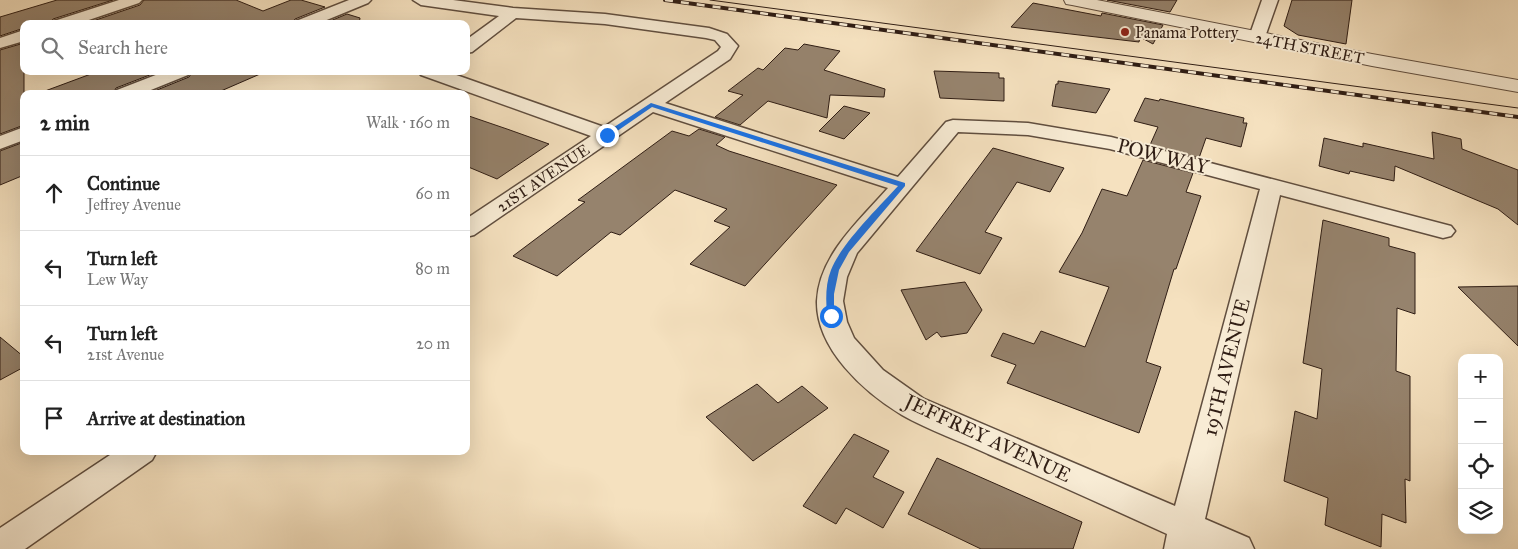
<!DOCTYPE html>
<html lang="en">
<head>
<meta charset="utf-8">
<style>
	body { margin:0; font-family:"IM FELL Great Primer",serif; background:#f2f2f2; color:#222 }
	.controls { position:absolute; right:15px; bottom:15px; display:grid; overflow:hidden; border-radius:10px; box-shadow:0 5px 20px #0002 }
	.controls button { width:45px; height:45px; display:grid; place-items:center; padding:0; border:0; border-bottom:1px solid #e0e0e0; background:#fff; color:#222; font:25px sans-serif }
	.stop { position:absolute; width:15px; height:15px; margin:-11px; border:4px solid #1a73e8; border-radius:50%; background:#fff }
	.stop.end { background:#1a73e8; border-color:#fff; box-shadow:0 1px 5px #0008 }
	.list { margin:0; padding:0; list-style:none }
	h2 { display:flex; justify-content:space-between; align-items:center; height:65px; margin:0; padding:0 20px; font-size:21px }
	h2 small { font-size:16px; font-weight:400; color:#767676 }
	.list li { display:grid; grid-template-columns:32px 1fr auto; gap:15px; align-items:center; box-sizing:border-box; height:75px; padding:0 20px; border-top:1px solid #e0e0e0 }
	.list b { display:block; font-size:19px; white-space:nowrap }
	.list p { margin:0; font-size:16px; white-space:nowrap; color:#767676 }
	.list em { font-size:16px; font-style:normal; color:#767676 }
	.icon { flex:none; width:28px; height:28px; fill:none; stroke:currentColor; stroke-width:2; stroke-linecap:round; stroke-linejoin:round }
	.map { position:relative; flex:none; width:1518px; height:549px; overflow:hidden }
	.search { position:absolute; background:#fff; box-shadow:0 5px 20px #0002; left:20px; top:20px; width:450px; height:55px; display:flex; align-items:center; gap:12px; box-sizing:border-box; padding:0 18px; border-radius:10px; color:#767676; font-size:19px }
	.panel { position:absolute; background:#fff; box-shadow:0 5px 20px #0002; left:20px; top:90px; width:450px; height:365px; border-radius:10px }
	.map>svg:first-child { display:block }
	.building { fill:#96836d; stroke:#2f1d14 }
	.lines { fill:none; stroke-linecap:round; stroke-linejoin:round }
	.minor-casing { stroke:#604e3f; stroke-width:3 }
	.tertiary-casing { stroke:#604e3f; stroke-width:2 }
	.minor { fill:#f8ecd5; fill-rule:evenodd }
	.tertiary { fill:#f8ecd5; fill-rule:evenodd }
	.tram { stroke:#2f1d14; stroke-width:1 }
	.rail-casing { stroke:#2f1d14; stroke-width:4 }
	.rail { stroke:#f8ecd5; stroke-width:2.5; stroke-dasharray:8; stroke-linecap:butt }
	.route { fill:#1a73e8 }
	.poi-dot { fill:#8f2418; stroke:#f8ecd5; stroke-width:2 }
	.labels { text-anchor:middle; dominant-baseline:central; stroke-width:4; stroke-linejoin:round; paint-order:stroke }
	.far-poi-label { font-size:16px; fill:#2f1d14; stroke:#f8ecd5; text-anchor:start }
	.far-street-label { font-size:16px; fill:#2f1d14; stroke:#f8ecd5 }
	.street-label { font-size:20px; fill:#2f1d14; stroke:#f8ecd5 }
</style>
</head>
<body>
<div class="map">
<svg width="1518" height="549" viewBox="0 0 1518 549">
	<rect width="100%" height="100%" fill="#f5e1bf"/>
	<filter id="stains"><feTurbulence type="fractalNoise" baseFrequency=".004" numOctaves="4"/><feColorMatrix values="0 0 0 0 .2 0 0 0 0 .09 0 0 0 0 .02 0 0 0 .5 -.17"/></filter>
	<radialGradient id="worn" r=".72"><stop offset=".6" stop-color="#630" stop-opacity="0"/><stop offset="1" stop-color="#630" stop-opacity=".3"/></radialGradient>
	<path class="building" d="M57,0h56l-60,19 -3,5h-26v4l-24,8v-19z
		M144,0h92l27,11 28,-11h10l24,7 -30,12 -3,5h-208l56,-19z
		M1107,0h70l-7,12z
		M1292,0h60l-6,44 -48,-9 -14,-9z
		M1033,3l68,13 1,-3 61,12 -10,19 -13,-7 -1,5 -128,-15z
		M347,14l13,4 -1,6h-36z
		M24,43v82l-24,9v-84z
		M804,44l36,7 -16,19 61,19 -1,8 -54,-2 -3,23 -59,-17 -28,24 -25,-8 28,-22 -15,-4 30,-23 5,2 22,-22 13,2z
		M99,71h61l-44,17 -3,6h-67l-1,-3z
		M193,71h74l-53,23h-67l42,-17z
		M934,71l65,2v5h5v23l-64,-3z
		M1058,81l52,8 -14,24 -44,-7 4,-22h2z
		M1145,98l14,3 1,-2 84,19 -1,5h4l-6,24 -35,-9 -7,20 -49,-13 8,-18 -24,-6z
		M844,106l26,7 -26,26 -25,-8z
		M466,115l41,14 42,15 -52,35 -31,-13z
		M699,129l26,8 -9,8 13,6 108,34 -92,101 -55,-22 40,-37 -16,-6 13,-12 -52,-19 -55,45 -9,-3 -54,44 -44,-20 72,-54 -7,-2 94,-69 17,5z
		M1432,132l29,7 1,10 56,21v55l-20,-16 -103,-43 -1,15 -44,-10 -1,3 -30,-8 5,-28 39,9v-4l71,16z
		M24,142v33l-24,10v-34z
		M993,148l71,20 -14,24 -33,-10 -32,50 17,6 -22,36 -64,-23z
		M1143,160l50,13 -7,19 15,4 -25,73h-2l-28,93 15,5 -22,66 -132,-50 9,-18 -25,-9 12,-23 31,11 7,-13 44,16 24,-60 -50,-15 23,-39 20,-44 25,7z
		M1323,220l66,18v8l26,7v61l-18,-6 -1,63 14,5v105l-5,-2 1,44 -24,-9 -1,33 -56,-22 3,-27 -44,-17 11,-70 22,8 5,-50 -19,-6z
		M965,282l17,28 -15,23 -26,4 -4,-5 -11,8 -25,-50z
		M1518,286v60l-60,-59z
		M0,337l24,20v10l-24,13z
		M757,384l21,19 24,-17 26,22 -75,53 -47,-44z
		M854,434l35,17 -16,26 31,15 -21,36 -37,-20 -10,16 -33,-18z
		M937,458l145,64 -9,27h-92l-73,-35z"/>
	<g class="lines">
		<defs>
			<path id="minor" d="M119,0h23l-3,3 -62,21h-25l2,-3z
				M349,0h22l-3,3 -51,21h-23l2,-3z
				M413,0h40l60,8 92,6 104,14 18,6 11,12 -8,13 -65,44 233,74 48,-55 7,-2 75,3 83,14 340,89 4,5 -4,5 -8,2 -163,-43 -75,324 44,19 5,11h-90l3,-15c-59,-27 -119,-54 -179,-80 -28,-13 -60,-24 -86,-39 -38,-23 -86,-66 -85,-114 2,-46 43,-81 71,-113l-235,-76 -179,123 -8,2v-18l125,-83 -170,-61 -3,-4h27l159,56 114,-76 3,-4 -6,-7 -9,-2 -101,-14 -89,-6 -44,34 -6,1v-13l33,-24 -78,-11zM958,132l70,3 82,14 150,40 -85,317 -251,-107 -41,-29 -29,-32 -7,-16 -4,-21 4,-24 10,-24z
				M1262,0h16l-13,37 -2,3h-12l-2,-3z
				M24,30v11l-24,7v-10z
				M166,71h25l-3,4 -47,19h-26l2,-4z
				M24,127v13l-24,9v-13z
				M116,451h41l-5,9 -127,89h-25v-21z"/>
			<path id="tertiary" d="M1064,0h33l275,54 146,26v12l-146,-26 -300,-61 -6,-1z"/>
		</defs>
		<use href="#minor" class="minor-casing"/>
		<use href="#tertiary" class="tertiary-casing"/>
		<use href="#minor" class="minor"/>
		<use href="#tertiary" class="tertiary"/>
		<path class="tram" d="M710,0l808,108"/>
		<defs>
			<path id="rail" d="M665,0l853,117"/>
		</defs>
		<use href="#rail" class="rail-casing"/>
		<use href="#rail" class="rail"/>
	</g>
	<path class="route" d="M651,103l254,80v3l-56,66 -10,18 -5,24v24l-7,-2c-1,-15 -2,-31 4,-46 10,-26 47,-62 67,-84l-246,-79 -42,29h-5v-3z"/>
	<circle class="poi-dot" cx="1125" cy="32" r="5"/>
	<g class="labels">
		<g class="far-poi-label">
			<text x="1135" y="32">Panama Pottery</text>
		</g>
		<g class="far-street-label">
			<text transform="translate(1310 48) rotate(11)">24TH STREET</text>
			<text transform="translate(543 178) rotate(-34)">21ST AVENUE</text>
		</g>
		<g class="street-label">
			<text transform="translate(1163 156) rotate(14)">POW WAY</text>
			<text transform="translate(1226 367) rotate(-76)">19TH AVENUE</text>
			<text transform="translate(988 438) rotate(25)">JEFFREY AVENUE</text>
		</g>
	</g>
	<rect width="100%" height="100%" filter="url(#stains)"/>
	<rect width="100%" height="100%" fill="url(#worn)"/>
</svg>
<div class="controls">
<button>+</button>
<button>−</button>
<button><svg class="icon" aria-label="locate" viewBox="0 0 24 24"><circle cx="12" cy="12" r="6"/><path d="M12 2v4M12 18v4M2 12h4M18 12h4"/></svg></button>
<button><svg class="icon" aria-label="layers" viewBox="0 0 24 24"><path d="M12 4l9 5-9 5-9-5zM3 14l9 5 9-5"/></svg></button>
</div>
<div class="stop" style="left:831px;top:316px"></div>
<div class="stop end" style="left:607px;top:135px"></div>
<div class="search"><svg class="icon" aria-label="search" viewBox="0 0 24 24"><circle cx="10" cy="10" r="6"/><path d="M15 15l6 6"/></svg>Search here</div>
<section class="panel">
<h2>2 min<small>Walk · 160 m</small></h2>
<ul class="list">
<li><svg class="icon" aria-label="ahead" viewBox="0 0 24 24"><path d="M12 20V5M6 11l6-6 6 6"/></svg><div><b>Continue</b><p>Jeffrey Avenue</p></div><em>60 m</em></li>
<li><svg class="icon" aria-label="left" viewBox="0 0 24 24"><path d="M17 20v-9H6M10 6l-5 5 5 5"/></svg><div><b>Turn left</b><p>Lew Way</p></div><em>80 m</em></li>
<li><svg class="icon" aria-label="left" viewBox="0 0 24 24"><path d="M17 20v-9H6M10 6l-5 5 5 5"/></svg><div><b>Turn left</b><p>21st Avenue</p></div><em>20 m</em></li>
<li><svg class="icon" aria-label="arrive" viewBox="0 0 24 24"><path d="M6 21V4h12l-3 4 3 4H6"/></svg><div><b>Arrive at destination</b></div></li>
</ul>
</section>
</div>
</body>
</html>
